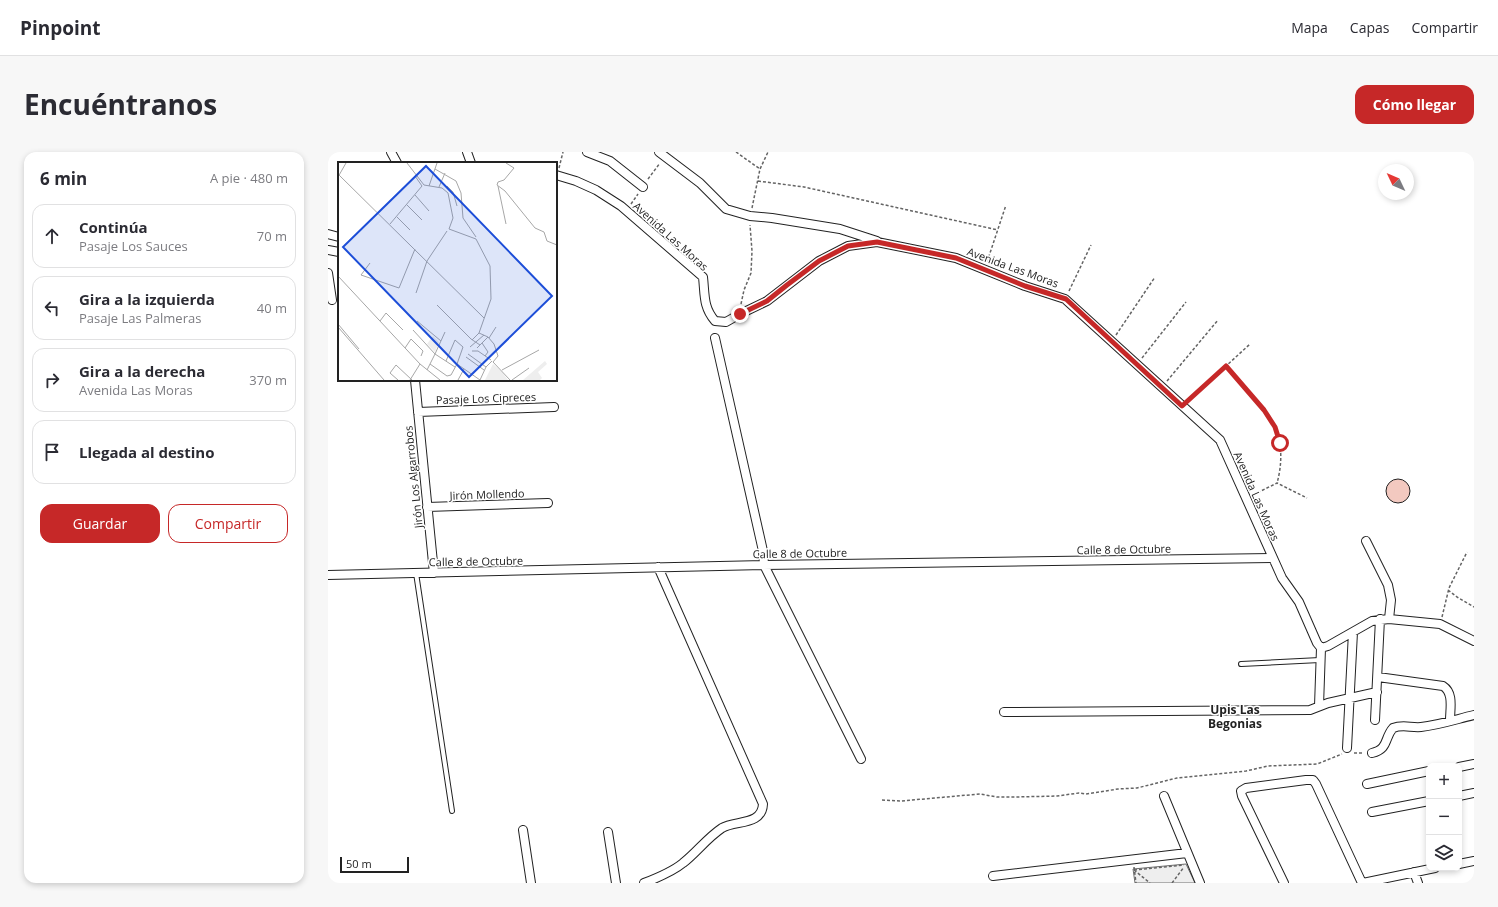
<!DOCTYPE html>
<html lang="es">
<head>
<meta charset="utf-8">
<style>
	body { margin:0; font-family:"Open Sans",sans-serif; background:#f7f7f7; color:#2b2b33 }
	.controls { position:absolute; right:12px; bottom:12px; display:grid; overflow:hidden; border-radius:8px; box-shadow:0 2px 6px #0003 }
	.controls button { width:36px; height:36px; display:grid; place-items:center; padding:0; border:0; border-bottom:1px solid #e1e1e2; background:#fff; color:#2b2b33; font:20px sans-serif }
	.compass { position:absolute; left:1050px; top:12px; width:36px; height:36px; border-radius:50%; background:#fff; box-shadow:0 2px 6px #0003; rotate:314deg }
	.scale { position:absolute; left:12px; bottom:10px; width:69px; box-sizing:border-box; padding-left:4px; border:2px solid #222; border-top:0; font-size:11px; line-height:14px; white-space:nowrap; color:#222; -webkit-text-stroke:3px #fff; paint-order:stroke }
	.stop { position:absolute; width:12px; height:12px; margin:-9px; border:3px solid #c62828; border-radius:50%; background:#fff }
	.stop.end { background:#c62828; border-color:#fff; box-shadow:0 1px 4px #0008 }
	.list { margin:0; padding:0; list-style:none }
	h2 { display:flex; justify-content:space-between; align-items:center; height:52px; margin:0; padding:0 16px; font-size:17px }
	h2 small { font-size:13px; font-weight:400; color:#7c7c81 }
	.list li { display:grid; grid-template-columns:26px 1fr auto; gap:12px; align-items:center; box-sizing:border-box; height:64px; margin:0 8px 8px; padding:0 8px; border:1px solid #e1e1e2; border-radius:12px }
	.list b { display:block; font-size:15px; white-space:nowrap }
	.list p { margin:0; font-size:13px; white-space:nowrap; color:#7c7c81 }
	.list em { font-size:13px; font-style:normal; color:#7c7c81 }
	.actions { display:flex; gap:8px; padding:12px 16px }
	.actions a { flex:1; padding:9px 0; border:1px solid #c62828; border-radius:12px; text-align:center; font-size:14px; color:#c62828 }
	.actions .main { background:#c62828; color:#fff }
	.icon { flex:none; width:22px; height:22px; fill:none; stroke:currentColor; stroke-width:2; stroke-linecap:round; stroke-linejoin:round }
	.map { position:relative; flex:none; width:1146px; height:731px; overflow:hidden; border-radius:12px }
	header { display:flex; align-items:center; gap:24px; box-sizing:border-box; height:56px; padding:0 20px; background:#fff; border-bottom:1px solid #e1e1e2 }
	header strong { font-size:19px }
	nav { display:flex; gap:22px; margin-inline-start:auto; font-size:14px }
	.intro { display:flex; align-items:center; justify-content:space-between; box-sizing:border-box; height:96px; padding:0 24px }
	h1 { margin:0; font-size:28px }
	.button { padding:10px 18px; border-radius:12px; background:#c62828; color:#fff; font-size:14px; font-weight:700 }
	main { display:flex; gap:24px; padding:0 24px }
	aside { flex:1; background:#fff; border-radius:12px; box-shadow:0 2px 6px #0003 }
	.map>svg:first-child { display:block }
	.green { fill:#eee; stroke:#6f6f6f }
	.building { fill:#f3c9c0; stroke:#222 }
	.lines { fill:none; stroke-linecap:round; stroke-linejoin:round }
	.service-casing { stroke:#222; stroke-width:6 }
	.minor-casing { stroke:#222; stroke-width:10 }
	.path { stroke:#646464; stroke-width:1.5; stroke-dasharray:3 2; stroke-linecap:butt }
	.service { stroke:#fff; stroke-width:4 }
	.minor { stroke:#fff; stroke-width:8 }
	.route { stroke:#c62828; stroke-width:5 }
	.labels { text-anchor:middle; dominant-baseline:central; stroke-width:3; stroke-linejoin:round; paint-order:stroke }
	.street-label { font-size:11px; fill:#222; stroke:#fff }
	.neighbourhood-label { font-size:12px; font-weight:bold; fill:#222; stroke:#fff }
	.inset-road { fill:none; stroke:#a7a7a7; stroke-width:1 }
	.view { fill:#1d4ed8; fill-opacity:0.15; stroke:#1d4ed8; stroke-width:2 }
	.inset-edge { fill:none; stroke:#222; stroke-width:2 }
</style>
</head>
<body>
<header>
<strong>Pinpoint</strong>
<nav><a>Mapa</a><a>Capas</a><a>Compartir</a></nav>
</header>
<div class="intro"><h1>Encuéntranos</h1><a class="button">Cómo llegar</a></div>
<main>
<aside>
<h2>6 min<small>A pie · 480 m</small></h2>
<ul class="list">
<li><svg class="icon" aria-label="ahead" viewBox="0 0 24 24"><path d="M12 20V5M6 11l6-6 6 6"/></svg><div><b>Continúa</b><p>Pasaje Los Sauces</p></div><em>70 m</em></li>
<li><svg class="icon" aria-label="left" viewBox="0 0 24 24"><path d="M17 20v-9H6M10 6l-5 5 5 5"/></svg><div><b>Gira a la izquierda</b><p>Pasaje Las Palmeras</p></div><em>40 m</em></li>
<li><svg class="icon" aria-label="right" viewBox="0 0 24 24"><path d="M7 20v-9h11M14 6l5 5-5 5"/></svg><div><b>Gira a la derecha</b><p>Avenida Las Moras</p></div><em>370 m</em></li>
<li><svg class="icon" aria-label="arrive" viewBox="0 0 24 24"><path d="M6 21V4h12l-3 4 3 4H6"/></svg><div><b>Llegada al destino</b></div></li>
</ul>
<div class="actions"><a class="main">Guardar</a><a>Compartir</a></div>
</aside>
<div class="map">
<svg width="1146" height="731" viewBox="0 0 1146 731">
	<rect width="100%" height="100%" fill="#fff"/>
	<path class="green" d="M858,712l9,19h-60l-2,-14z"/>
	<path class="building" d="M1058 339a12 12 0 1 1 24 0a12 12 0 1 1-24 0Z"/>
	<g class="lines">
		<defs>
			<path id="service" d="M88,421l36,238
				M913,512l79,-4"/>
			<path id="minor" d="M63,0l6,11
				M139,0l4,11
				M259,0l23,9 33,26
				M331,0l41,31 26,26 24,7 22,2 68,11 37,12
				M228,23l20,6 20,9 25,16 82,71c2,18 0,30 12,44l11,1 14,-8 27,-13 52,-40 29,-15 29,-4 79,16 69,28 40,13 155,141 62,138 17,24 18,41 4,5
				M0,82l11,3
				M0,98l11,2
				M0,121l4,27
				M387,186l48,213 1,14 97,194
				M87,228l19,193
				M90,260l136,-5
				M99,355l121,-4
				M1038,389l22,44 3,15 -2,19
				M0,423l436,-10 509,-7
				M993,496l7,-2 44,-25 17,-2 51,5 34,17
				M1050,525l65,9c11,7 7,23 7,34
				M991,554l2,-58
				M676,560l306,-2 18,-7 49,-11
				M1047,568l5,-101
				M1019,596l6,-116
				M1044,601c17,-4 12,-15 21,-25 10,-4 18,0 28,-1 18,-2 36,-8 53,-12
				M1131,615l15,-3
				M1039,632l62,-13
				M836,644l36,87
				M1131,644l15,-3
				M1044,660l57,-11
				M195,678l8,53
				M280,680l8,51
				M1131,712l15,-3
				M1086,720l4,11
				M665,724l194,-23
				M316,731c13,-5 28,-11 39,-20 13,-10 24,-25 39,-35 13,-8 40,-2 41,-24l-105,-237
				M956,731l-42,-87 -1,-5 5,-3 60,-8h7l3,4 46,99
				M1035,731l72,-15"/>
		</defs>
		<use href="#service" class="service-casing"/>
		<use href="#minor" class="minor-casing"/>
		<path class="path" d="M408,0l24,17
			M231,16l4,-16
			M320,27l12,-16
			M430,29l46,6 194,43
			M303,52l7,-10
			M424,56l8,-39 8,-17
			M659,110l19,-57
			M741,139l22,-46
			M413,152l3,-14 7,-17 1,-22 -2,-26
			M788,183l39,-58
			M814,206l44,-56
			M898,214c16,19 37,38 48,60 9,16 8,40 3,57
			M839,229l51,-61
			M860,249l62,-57
			M925,343l24,-12 30,15
			M1120,438l9,7 17,10
			M1114,465l7,-29 18,-36
			M1026,601h10
			M554,648l19,1 79,-7 17,3h19l41,-1 22,-3 7,1 32,-5 19,-1 40,-10 69,-7 22,-5 49,-2 25,-10
			M806,715l2,16
			M806,718l50,-5
			M806,718l16,13
			M844,731l12,-16"/>
		<use href="#service" class="service"/>
		<use href="#minor" class="minor"/>
	</g>
	<g class="lines">
		<path class="route" d="M412,162l27,-13 20,-16 32,-24 29,-15 29,-4 79,16 69,28 41,13 116,107 44,-40 38,44 11,17 5,16"/>
	</g>
	<g class="labels">
		<g class="street-label">
			<text transform="translate(343 84) rotate(42)">Avenida Las Moras</text>
			<text transform="translate(685 115) rotate(20)">Avenida Las Moras</text>
			<text transform="translate(158 246) rotate(-2)">Pasaje Los Cipreces</text>
			<text transform="translate(85 325) rotate(-96)">Jirón Los Algarrobos</text>
			<text transform="translate(159 342) rotate(-2)">Jirón Mollendo</text>
			<text transform="translate(929 344) rotate(66)">Avenida Las Moras</text>
			<text transform="translate(796 397) rotate(-1)">Calle 8 de Octubre</text>
			<text transform="translate(472 401) rotate(-1)">Calle 8 de Octubre</text>
			<text transform="translate(148 409) rotate(-1)">Calle 8 de Octubre</text>
		</g>
		<g class="neighbourhood-label">
			<text x="907" y="557">Upis Las<tspan x="907" dy="14">Begonias</tspan></text>
		</g>
	</g>
	<g transform="translate(10 10)">
		<rect width="219" height="219" fill="#fff"/>
		<path d="M95,174l6,6 -4,10 -8,-8zM207,199l2,3 -9,8 4,6 -2,2h-17zM155,202l9,8 6,8h-23z" fill="#eee"/>
		<path class="inset-road" d="M69,1l17,22 18,3 6,5 5,25 -4,11 27,10 14,27 1,33 -12,34 -7,7M168,1l8,5 -10,12 -6,2 -1,3 8,6 30,37 9,4 3,9 10,4M97,7l21,12 5,12 2,25 13,19M1,13l145,143M0,15l8,-14M91,24l8,-23M109,24l6,6 4,14M160,24l8,38M101,25l6,-14M77,33l14,16M69,43l15,15M59,55l13,13M52,62l32,-38 -7,-10M32,101l-9,12 38,13 16,-39M0,114l82,88 20,16M78,131l11,-32 20,-30M99,143l34,34 9,6M42,159l6,-8 17,17M79,159l24,20M0,162l21,25M0,165l46,53M75,168l22,24 10,-22M141,171l9,4 6,7 4,12 -5,6 17,18M151,176l7,-11M144,181l6,9 -3,4M132,185l14,-12M67,186l6,-9 12,12 -2,5M139,186l11,-11M134,189h6l13,9M130,192l18,13M128,195l18,13M108,199l9,-21 8,7 -6,17M92,202l17,12 4,-1 6,-11 23,16 6,-13 6,-6M89,208l8,-16 20,13M164,208l37,-20M60,218l-8,-7 6,-8 16,15M72,218l10,-16M120,218l6,-11M174,218l17,-12"/>
		<path class="view" d="M88,4l126,130 -83,81 -126,-130z"/>
		<rect width="219" height="219" class="inset-edge"/>
	</g>
</svg>
<div class="controls">
<button>+</button>
<button>−</button>
<button><svg class="icon" aria-label="layers" viewBox="0 0 24 24"><path d="M12 4l9 5-9 5-9-5zM3 14l9 5 9-5"/></svg></button>
</div>
<svg class="compass" viewBox="-18 -18 36 36"><path d="M0-13l5 13h-10z" fill="#e53935"/><path d="M0 13l5-13h-10z" fill="#7c7c81"/></svg>
<div class="scale">50 m</div>
<div class="stop" style="left:952px;top:291px"></div>
<div class="stop end" style="left:412px;top:162px"></div>
</div>
</main>
</body>
</html>
